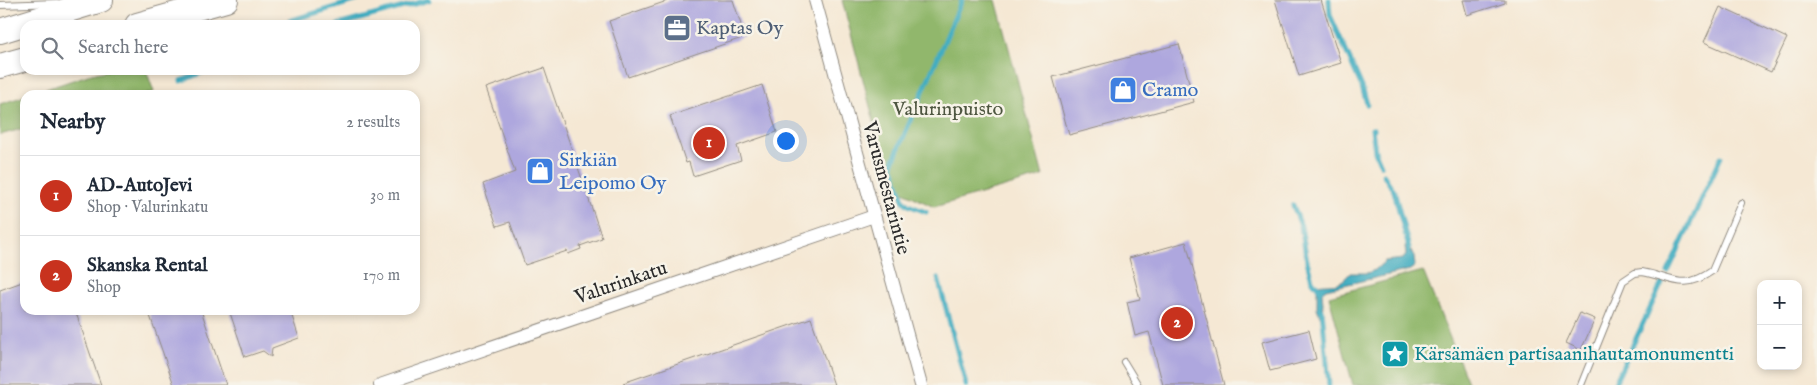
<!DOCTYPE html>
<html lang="en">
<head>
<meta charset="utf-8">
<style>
	body { margin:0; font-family:"IM FELL English",serif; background:#f6f6f7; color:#1f2937 }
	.controls { position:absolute; right:15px; bottom:15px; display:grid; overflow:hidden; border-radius:10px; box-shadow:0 2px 8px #0003 }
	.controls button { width:45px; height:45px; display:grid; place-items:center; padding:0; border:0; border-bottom:1px solid #e0e1e3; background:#fff; color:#1f2937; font:25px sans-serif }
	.you { position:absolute; left:785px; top:140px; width:18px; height:18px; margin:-12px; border:4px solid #fff; border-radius:50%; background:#1a73e8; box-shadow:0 0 0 8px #1a73e833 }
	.badge { display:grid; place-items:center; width:32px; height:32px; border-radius:50%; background:#c8321e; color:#fff; font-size:16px; font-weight:700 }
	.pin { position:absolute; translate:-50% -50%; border:2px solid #fff; box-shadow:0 1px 5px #0006 }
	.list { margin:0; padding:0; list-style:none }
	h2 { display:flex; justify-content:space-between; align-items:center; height:65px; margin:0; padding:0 20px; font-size:21px }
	h2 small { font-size:16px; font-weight:400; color:#747a83 }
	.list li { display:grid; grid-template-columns:32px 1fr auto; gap:15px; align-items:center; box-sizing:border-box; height:80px; padding:0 20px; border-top:1px solid #e0e1e3 }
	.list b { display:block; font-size:19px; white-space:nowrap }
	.list p { margin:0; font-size:16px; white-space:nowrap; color:#747a83 }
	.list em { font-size:16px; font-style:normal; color:#747a83 }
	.icon { flex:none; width:28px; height:28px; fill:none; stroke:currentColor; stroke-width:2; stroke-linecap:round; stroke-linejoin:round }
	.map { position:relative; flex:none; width:1817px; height:385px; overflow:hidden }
	.search { position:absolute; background:#fff; box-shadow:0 2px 8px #0003; left:20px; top:20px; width:400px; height:55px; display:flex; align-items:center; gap:12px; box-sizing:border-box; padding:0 18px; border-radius:15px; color:#747a83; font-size:19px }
	.panel { position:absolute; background:#fff; box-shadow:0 2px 8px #0003; left:20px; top:90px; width:400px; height:225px; border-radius:15px }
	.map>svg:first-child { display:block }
	.forest { fill:#91b76c; stroke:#5e714c }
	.water { fill:#42adc1; stroke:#366c76 }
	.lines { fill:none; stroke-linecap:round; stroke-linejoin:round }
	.stream { stroke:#42adc1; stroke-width:5 }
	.building { fill:#aea7de }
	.lane-casing { stroke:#908a80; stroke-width:8 }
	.street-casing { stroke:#908a80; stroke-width:14 }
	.highway-casing { stroke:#908a80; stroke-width:26 }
	.lane { stroke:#fff; stroke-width:6 }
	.street { stroke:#fff; stroke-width:12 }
	.highway { stroke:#fff; stroke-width:24 }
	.labels { text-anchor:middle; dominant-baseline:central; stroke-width:5; stroke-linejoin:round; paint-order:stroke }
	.service-label { font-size:20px; fill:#4e5e75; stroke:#f7f3e8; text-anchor:start }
	.shop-label { font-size:20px; fill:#366cbe; stroke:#f7f3e8; text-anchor:start }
	.park-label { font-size:20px; fill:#4e5640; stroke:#f7f3e8 }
	.street-label { font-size:20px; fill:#2b2b2b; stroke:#f7f3e8 }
	.culture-label { font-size:20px; fill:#0d838f; stroke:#f7f3e8; text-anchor:start }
</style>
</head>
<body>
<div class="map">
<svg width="1817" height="385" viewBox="0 0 1817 385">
	<rect width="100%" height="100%" fill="#f7f3e8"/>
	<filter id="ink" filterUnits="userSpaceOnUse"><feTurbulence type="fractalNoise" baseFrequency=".02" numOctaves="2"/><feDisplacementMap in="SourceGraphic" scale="10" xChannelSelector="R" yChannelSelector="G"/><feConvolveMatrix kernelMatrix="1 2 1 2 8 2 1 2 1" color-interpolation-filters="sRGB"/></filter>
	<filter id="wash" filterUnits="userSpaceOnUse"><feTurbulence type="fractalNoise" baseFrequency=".0096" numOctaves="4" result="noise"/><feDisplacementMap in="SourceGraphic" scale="20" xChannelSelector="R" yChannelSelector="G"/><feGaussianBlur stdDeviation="1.12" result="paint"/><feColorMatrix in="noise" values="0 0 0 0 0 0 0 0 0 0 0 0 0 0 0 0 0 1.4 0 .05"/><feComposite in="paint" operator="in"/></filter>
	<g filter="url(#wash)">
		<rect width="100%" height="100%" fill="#f5e8d4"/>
		<path class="forest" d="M842,0h154l47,176 -109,31 -43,-21z
			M111,70h35l8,22 -12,3h-114l63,-21z
			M25,96v32l-25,7v-31z
			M1423,271l46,114h-116l-24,-89z"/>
		<path class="water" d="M1408,243l6,14 1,9 -5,4 -84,19 -4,3 2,24 -3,2 -4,-10v-23c15,-3 21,3 33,-12h17l8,-3 10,-9 18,-2 3,-4 -1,-9z"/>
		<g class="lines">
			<path class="stream" d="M1329,0l1,15 32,72 5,17
				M289,21l69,-21
				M338,25l91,-25
				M181,81l27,-11
				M1374,129h-2l3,22 6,14
				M1383,174l11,17 15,57
				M1293,205l8,21 6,35 5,19 7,9
				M926,212l-18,-7 -5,-5 -11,-36 70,-164
				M1668,272l53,-115
				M938,278l28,107
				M1322,310l7,75
				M1614,385l48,-102"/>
		</g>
		<g id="blocks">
			<path class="building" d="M670,0h63l12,37 -117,40 -19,-56z
				M1275,0h46l20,63 -42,13z
				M1463,0h42v3l-38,12z
				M1720,7l67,31 -16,34 -67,-30z
				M1179,44l15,58 -125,33 -16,-58z
				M544,68l58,170 -22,8 1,3 -13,5 -1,-3 -42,14 -15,-43 -13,4 -14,-42 32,-12 -29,-84z
				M762,85l15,47 -40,14 4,14 -48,16 -4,-14 -3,1 -16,-47z
				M1186,242l38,143h-61l-14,-53 -14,4 -8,-34 13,-3 -11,-41z
				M25,281v29h50l26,75h-101v-95z
				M148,310h53l25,75h-52z
				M229,310h61l9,28 -27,10 -1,9 -8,-6 -18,6z
				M1580,313l15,6 -14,31 -15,-7z
				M811,318l23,67h-210l-1,-2z
				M1309,330l7,29 -46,12 -8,-29z"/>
		</g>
	</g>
	<g filter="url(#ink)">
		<use href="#blocks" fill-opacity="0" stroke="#908a80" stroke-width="1"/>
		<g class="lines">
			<defs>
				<path id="lane" d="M0,5l57,-2
					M1124,362l14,23
					M1581,385l42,-104 12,-8 7,-1c30,5 40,20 70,-1l29,-68"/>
				<path id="street" d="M815,0l106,385
					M380,385l494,-169"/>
				<path id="highway" d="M137,25l89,-25
					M0,31l101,-31
					M0,66l25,-7"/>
			</defs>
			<use href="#lane" class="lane-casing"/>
			<use href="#street" class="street-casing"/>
			<use href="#highway" class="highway-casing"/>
			<use href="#lane" class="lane"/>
			<use href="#street" class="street"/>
			<use href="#highway" class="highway"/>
		</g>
	</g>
	<defs>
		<symbol id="office-square" viewBox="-11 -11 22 22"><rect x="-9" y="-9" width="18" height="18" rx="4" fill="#5c6f8a" stroke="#f7f3e8"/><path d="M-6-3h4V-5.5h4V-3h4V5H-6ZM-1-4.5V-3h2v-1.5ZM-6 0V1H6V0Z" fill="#fff"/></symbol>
		<symbol id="shop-square" viewBox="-11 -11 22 22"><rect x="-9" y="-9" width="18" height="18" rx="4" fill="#3f7fe0" stroke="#f7f3e8"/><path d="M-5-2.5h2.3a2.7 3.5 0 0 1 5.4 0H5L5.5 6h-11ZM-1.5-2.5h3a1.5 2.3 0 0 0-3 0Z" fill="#fff"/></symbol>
		<symbol id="sight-square" viewBox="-11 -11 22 22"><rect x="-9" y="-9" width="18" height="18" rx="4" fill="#0f9aa8" stroke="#f7f3e8"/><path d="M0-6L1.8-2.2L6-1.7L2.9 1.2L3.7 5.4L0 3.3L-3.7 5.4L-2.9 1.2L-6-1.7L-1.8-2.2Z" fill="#fff"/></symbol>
	</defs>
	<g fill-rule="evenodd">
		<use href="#office-square" x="661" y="12" width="32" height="32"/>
		<use href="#shop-square" x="1107" y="74" width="32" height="32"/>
		<use href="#shop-square" x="524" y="155" width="32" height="32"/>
		<use href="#sight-square" x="1379" y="338" width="32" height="32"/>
	</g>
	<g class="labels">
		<g class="service-label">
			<text x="696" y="28">Kaptas Oy</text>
		</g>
		<g class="shop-label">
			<text x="1142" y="90">Cramo</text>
			<text x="559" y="160">Sirkiän<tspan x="559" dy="23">Leipomo Oy</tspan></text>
		</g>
		<g class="park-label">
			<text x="948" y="109">Valurinpuisto</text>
		</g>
		<g class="street-label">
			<text transform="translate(886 188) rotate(75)">Varusmestarintie</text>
			<text transform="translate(621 283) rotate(-19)">Valurinkatu</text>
		</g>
		<g class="culture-label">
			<text x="1414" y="354">Kärsämäen partisaanihautamonumentti</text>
		</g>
	</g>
</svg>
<div class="controls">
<button>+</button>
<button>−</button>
</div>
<div class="you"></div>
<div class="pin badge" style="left:709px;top:143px">1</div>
<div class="pin badge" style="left:1177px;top:323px">2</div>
<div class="search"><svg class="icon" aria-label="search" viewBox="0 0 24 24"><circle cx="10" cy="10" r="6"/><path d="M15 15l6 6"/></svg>Search here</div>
<section class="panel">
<h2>Nearby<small>2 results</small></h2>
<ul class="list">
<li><span class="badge">1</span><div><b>AD-AutoJevi</b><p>Shop · Valurinkatu</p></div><em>30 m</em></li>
<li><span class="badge">2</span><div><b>Skanska Rental</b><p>Shop</p></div><em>170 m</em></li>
</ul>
</section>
</div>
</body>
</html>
